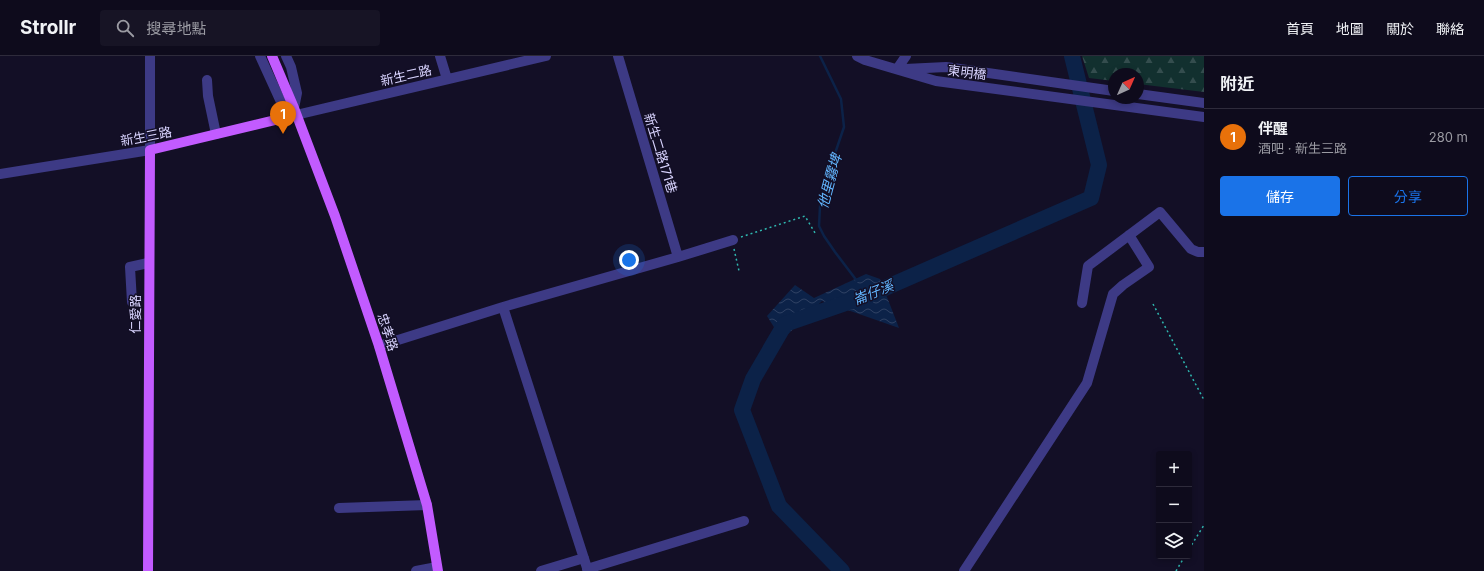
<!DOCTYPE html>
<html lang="zh-TW">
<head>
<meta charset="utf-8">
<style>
	body { margin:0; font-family:Inter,"Noto Sans TC",sans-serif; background:#171425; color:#f1f3f6 }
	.controls { position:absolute; right:12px; bottom:12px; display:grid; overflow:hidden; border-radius:4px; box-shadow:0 2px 6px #0003 }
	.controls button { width:36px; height:36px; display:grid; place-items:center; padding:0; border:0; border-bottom:1px solid #2e2b3b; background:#0e0b1c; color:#f1f3f6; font:20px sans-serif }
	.compass { position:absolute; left:1108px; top:12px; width:36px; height:36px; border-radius:50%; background:#0e0b1c; box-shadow:0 2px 6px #0003; rotate:45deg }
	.you { position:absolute; left:629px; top:204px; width:14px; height:14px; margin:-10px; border:3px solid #fff; border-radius:50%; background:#1a73e8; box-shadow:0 0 0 6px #1a73e833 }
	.badge { display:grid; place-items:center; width:26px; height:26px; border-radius:50%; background:#1a73e8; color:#fff; font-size:13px; font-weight:700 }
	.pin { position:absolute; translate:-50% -33px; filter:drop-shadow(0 1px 2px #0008) }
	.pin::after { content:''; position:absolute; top:21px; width:14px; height:12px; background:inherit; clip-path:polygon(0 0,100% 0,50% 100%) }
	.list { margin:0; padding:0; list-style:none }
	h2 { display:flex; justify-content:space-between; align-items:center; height:52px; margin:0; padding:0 16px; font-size:17px }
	h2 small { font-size:13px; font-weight:400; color:#9b9ba3 }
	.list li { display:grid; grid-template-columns:26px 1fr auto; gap:12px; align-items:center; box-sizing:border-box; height:56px; padding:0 16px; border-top:1px solid #2e2b3b }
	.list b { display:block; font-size:15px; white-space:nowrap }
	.list p { margin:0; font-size:13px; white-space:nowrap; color:#9b9ba3 }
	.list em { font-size:13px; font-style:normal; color:#9b9ba3 }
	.actions { display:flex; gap:8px; padding:12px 16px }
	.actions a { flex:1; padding:9px 0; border:1px solid #1a73e8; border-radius:4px; text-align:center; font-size:14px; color:#1a73e8 }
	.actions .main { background:#1a73e8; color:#fff }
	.icon { flex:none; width:22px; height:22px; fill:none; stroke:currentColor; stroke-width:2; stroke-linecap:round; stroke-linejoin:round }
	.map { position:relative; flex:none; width:1204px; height:515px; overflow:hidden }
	header { display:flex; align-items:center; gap:24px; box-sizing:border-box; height:56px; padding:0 20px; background:#0e0b1c; border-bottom:1px solid #2e2b3b }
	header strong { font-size:19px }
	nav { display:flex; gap:22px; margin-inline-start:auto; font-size:14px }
	.search { width:280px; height:36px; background:#171425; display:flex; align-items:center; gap:10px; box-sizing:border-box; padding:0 14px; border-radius:4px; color:#9b9ba3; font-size:15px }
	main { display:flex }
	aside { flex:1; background:#0e0b1c }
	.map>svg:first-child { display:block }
	.forest { fill:url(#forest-firs) }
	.water { fill:url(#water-waves) }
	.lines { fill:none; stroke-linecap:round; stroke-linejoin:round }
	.stream { stroke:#0c2248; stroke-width:2.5 }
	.river { stroke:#0c2248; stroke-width:16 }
	.path { stroke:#2fb8b0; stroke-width:1.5; stroke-dasharray:2 3; stroke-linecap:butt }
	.minor { stroke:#3d3a85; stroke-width:10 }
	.major { stroke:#c25bff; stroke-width:10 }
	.labels { text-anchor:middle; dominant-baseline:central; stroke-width:3; stroke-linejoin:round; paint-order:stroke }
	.street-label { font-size:13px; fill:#d9d4ff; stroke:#130f26 }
	.water-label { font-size:14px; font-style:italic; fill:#62b6ff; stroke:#130f26 }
</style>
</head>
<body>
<header>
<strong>Strollr</strong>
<div class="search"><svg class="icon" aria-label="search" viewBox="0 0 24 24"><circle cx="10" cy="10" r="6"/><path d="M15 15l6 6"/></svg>搜尋地點</div>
<nav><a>首頁</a><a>地圖</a><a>關於</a><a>聯絡</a></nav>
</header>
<main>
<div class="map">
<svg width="1204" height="515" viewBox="0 0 1204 515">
	<defs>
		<pattern id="forest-firs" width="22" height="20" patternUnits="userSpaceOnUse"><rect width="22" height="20" fill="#12302f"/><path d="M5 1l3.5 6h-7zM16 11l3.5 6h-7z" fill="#344d4e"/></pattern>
		<pattern id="water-waves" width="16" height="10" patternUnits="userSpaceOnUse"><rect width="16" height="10" fill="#0c2248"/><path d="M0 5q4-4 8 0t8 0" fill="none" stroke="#2f4163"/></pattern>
	</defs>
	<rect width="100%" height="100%" fill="#130f26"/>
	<path class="forest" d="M1082,0h122v36l-66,-8v-10h-24v7l-25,-3z"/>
	<path class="water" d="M866,218l14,5 19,49 -77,-27 -40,39 -15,-24 28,-31 19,13z"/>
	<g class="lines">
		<path class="stream" d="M820,0l21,43 3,28 -18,53 -6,26 -1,20 5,10 11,16 22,29"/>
		<path class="river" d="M842,515l-63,-65 -37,-96 11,-31 32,-55 84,-29 222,-97 8,-33 -27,-109"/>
		<path class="path" d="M741,181l64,-21 10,17
			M734,193l5,22
			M1153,248l51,96
			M1189,493l15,-24
			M1176,515l9,-15"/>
		<path class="minor" d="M260,0l21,46 13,6 3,-15 -6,-26 -5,-11
			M440,0l7,23
			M618,0l60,201
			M857,0l8,4 71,21 268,36
			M897,13l9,-13
			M905,13l41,-2 168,24
			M207,24l1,16 8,38
			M1138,38l66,9
			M296,59l250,-59
			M0,118l150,-24v-94
			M132,246l-2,-35 18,-4
			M1082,247l6,-37 72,-54 31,37 7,3h6
			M503,251l85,264
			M379,290l124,-39 175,-50 55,-17
			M339,452l88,-3
			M587,513l157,-48
			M416,515l21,-4
			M541,515l43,-13
			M964,515l123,-188 26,-89 10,-9 26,-18 -20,-32"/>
		<path class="major" d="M272,0l22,52 41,108 44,130 48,159 11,66
			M148,515l2,-421 146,-35"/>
	</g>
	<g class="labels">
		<g class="street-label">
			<text transform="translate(967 16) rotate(7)">東明橋</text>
			<text transform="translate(406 19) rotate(-13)">新生二路</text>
			<text transform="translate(146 80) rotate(-11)">新生三路</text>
			<text transform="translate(661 97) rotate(73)">新生二路171巷</text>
			<text transform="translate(135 258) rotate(-90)">仁愛路</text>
			<text transform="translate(388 276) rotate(72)">忠孝路</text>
		</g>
		<g class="water-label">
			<text transform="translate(829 125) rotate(-75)">他里霧埤</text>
			<text transform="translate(873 236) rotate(-22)">崙仔溪</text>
		</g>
	</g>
</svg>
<div class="controls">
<button>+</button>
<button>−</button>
<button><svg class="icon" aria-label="layers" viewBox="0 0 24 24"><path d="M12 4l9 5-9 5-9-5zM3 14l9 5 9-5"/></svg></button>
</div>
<svg class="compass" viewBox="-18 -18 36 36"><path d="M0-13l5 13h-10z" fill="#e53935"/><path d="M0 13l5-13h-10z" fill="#9b9ba3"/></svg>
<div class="you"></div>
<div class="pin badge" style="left:283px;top:78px;background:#e8710a">1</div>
</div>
<aside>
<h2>附近<small></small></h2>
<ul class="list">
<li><span class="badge" style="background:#e8710a">1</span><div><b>伴醒</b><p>酒吧 · 新生三路</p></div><em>280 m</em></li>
</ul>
<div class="actions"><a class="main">儲存</a><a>分享</a></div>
</aside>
</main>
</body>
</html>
